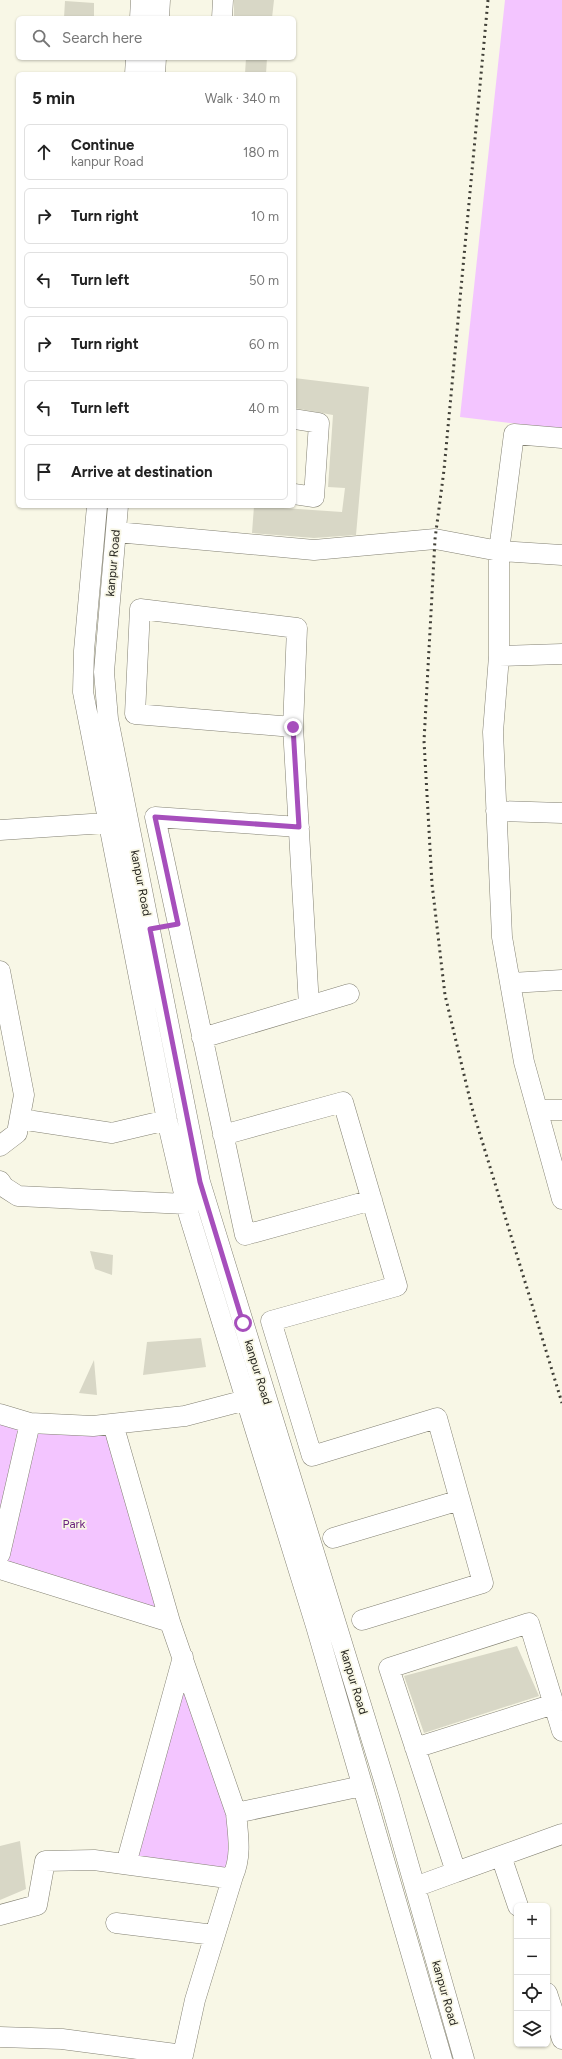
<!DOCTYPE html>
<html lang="en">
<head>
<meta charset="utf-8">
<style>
	body { margin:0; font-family:Figtree,sans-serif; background:#f2f2f2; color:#222 }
	.controls { position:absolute; right:12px; bottom:12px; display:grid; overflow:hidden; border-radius:6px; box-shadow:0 1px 3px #0004 }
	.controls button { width:36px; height:36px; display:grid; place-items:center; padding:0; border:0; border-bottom:1px solid #e0e0e0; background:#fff; color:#222; font:20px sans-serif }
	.stop { position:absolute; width:12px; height:12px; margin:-9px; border:3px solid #a64fbc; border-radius:50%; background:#fff }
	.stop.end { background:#a64fbc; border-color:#fff; box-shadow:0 1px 4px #0008 }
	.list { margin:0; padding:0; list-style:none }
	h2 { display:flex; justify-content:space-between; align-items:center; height:52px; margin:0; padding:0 16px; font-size:17px }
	h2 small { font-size:13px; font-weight:400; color:#767676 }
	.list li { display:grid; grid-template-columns:26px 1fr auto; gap:12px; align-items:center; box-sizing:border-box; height:56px; margin:0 8px 8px; padding:0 8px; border:1px solid #e0e0e0; border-radius:6px }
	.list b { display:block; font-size:15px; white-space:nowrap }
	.list p { margin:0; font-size:13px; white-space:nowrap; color:#767676 }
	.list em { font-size:13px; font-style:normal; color:#767676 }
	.icon { flex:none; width:22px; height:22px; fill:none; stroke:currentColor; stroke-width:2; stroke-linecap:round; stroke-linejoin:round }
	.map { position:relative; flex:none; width:562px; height:2059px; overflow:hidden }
	.search { position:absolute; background:#fff; box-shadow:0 1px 3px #0004; left:16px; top:16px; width:280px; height:44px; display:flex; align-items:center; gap:10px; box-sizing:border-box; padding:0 14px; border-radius:6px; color:#767676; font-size:15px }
	.panel { position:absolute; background:#fff; box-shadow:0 1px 3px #0004; left:16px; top:72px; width:280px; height:436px; border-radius:6px }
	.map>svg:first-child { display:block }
	.green { fill:#f3c5ff }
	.building { fill:#d8d7c6 }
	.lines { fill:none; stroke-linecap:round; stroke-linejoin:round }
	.minor-casing { stroke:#838173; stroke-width:21 }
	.minor { stroke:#fff; stroke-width:20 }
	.rail { stroke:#414038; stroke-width:3; stroke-dasharray:2 4; stroke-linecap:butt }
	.route { stroke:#a64fbc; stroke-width:5 }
	.labels { text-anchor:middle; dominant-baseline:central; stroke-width:3.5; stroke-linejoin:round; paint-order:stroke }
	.street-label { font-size:12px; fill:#272620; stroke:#f8f7e6 }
	.park-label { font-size:12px; fill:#6b227d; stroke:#f8f7e6 }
</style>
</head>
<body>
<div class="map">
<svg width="562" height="2059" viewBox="0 0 562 2059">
	<rect width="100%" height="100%" fill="#f8f7e6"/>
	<path class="green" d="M505,0h57v429l-102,-12z
		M0,1414l113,10 57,198 -170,-53z
		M186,1669l50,144 -3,63 -107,-12z"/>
	<path class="building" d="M234,0h40l-2,18h-38z
		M65,1l29,2v15h-30z
		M246,58h21l-1,16h-21z
		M294,378l75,9 -13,148 -42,3 -62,-5 2,-27 88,6 3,-24 -17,-1 5,-72 -39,-7z
		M90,1251l23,4 -1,20 -17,-6z
		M201,1338l5,29 -63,8 4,-33z
		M94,1360l3,35 -18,-2z
		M517,1646l22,50 -115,37 -20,-57z
		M20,1841l6,48 -26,11v-54z"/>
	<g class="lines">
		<defs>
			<path id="minor" d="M140,18l1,-18
				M159,18l1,-18
				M222,18l1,-18
				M135,74l1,-16
				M155,74l1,-16
				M294,419l25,4 -5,74 -20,-3
				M562,438l-48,-4 -15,117v105l-6,76 9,205 22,125 38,137
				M97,506l-13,145 -1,41 84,428 22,95 127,411 126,433
				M118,506l-14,166 4,47 92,463 189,614 75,263
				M116,532l198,18 121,-11 64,12 63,4
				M499,656l63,-2
				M293,727l-158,-13 5,-105 157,19 -4,99 16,279
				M496,811l66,2
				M299,827l-144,-10 90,418 127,-35
				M0,830l121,-8
				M0,971l24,124 -7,38 -17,13
				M511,983l51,-3
				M202,1038l147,-44
				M537,1110h25
				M20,1119l92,14 55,-13
				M223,1135l120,-33 54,184 -126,35 41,135 125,-38 46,165 -121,37
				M0,1181l4,6 14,9 168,8
				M0,1414l30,9 63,3 92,-10 61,-16
				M113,1424l57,198 66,191 126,-27
				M333,1538l127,-38
				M0,1554l30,-131
				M0,1569l170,53
				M562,1731l-33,-108 -140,45 67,204 106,-38
				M415,1748l139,-44
				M501,1856l17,50
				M126,1864l57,-207
				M415,1887l41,-15
				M0,1915l37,-10 8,-44 49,-1 133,18 6,-2c9,-21 5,-41 3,-63
				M116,1923l98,12
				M547,1993l15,46
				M0,2037l62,2 121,16 12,-55 38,-124"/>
		</defs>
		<use href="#minor" class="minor-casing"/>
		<use href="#minor" class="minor"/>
		<path class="rail" d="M488,0l-44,470 -9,69 -11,202 8,143 13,111 27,113 90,295"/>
	</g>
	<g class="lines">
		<path class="route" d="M243,1323l-43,-141 -50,-253 28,-5 -23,-107 144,10 -6,-100"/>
	</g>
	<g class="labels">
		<g class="street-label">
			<text transform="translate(113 563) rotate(-85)">kanpur Road</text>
			<text transform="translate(141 883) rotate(79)">kanpur Road</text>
			<text transform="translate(258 1372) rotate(73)">kanpur Road</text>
			<text transform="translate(354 1682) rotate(73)">kanpur Road</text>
			<text transform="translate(445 1993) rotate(74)">kanpur Road</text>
		</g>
		<g class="park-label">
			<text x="74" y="1524">Park</text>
		</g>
	</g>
</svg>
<div class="controls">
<button>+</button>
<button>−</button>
<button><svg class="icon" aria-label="locate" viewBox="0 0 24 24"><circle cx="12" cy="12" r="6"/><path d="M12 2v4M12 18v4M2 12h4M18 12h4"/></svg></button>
<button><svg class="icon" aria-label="layers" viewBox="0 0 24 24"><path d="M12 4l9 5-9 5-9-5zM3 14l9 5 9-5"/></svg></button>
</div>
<div class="stop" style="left:243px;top:1323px"></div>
<div class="stop end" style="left:293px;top:727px"></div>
<div class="search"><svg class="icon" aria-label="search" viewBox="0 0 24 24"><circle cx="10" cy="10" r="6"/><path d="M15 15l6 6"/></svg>Search here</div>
<section class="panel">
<h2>5 min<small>Walk · 340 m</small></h2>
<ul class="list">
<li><svg class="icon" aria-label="ahead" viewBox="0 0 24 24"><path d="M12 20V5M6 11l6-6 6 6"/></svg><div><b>Continue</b><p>kanpur Road</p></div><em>180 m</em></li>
<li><svg class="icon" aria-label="right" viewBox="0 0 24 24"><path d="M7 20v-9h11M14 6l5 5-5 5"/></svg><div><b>Turn right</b></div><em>10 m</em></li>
<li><svg class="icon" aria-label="left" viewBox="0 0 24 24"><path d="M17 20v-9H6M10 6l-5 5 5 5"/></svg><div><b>Turn left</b></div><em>50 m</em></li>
<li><svg class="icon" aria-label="right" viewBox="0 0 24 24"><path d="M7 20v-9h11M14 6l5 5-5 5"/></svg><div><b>Turn right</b></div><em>60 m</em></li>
<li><svg class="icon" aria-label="left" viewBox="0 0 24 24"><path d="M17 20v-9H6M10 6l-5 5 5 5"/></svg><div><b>Turn left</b></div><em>40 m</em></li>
<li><svg class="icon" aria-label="arrive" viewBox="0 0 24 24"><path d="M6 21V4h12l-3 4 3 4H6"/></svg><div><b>Arrive at destination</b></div></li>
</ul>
</section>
</div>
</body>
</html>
